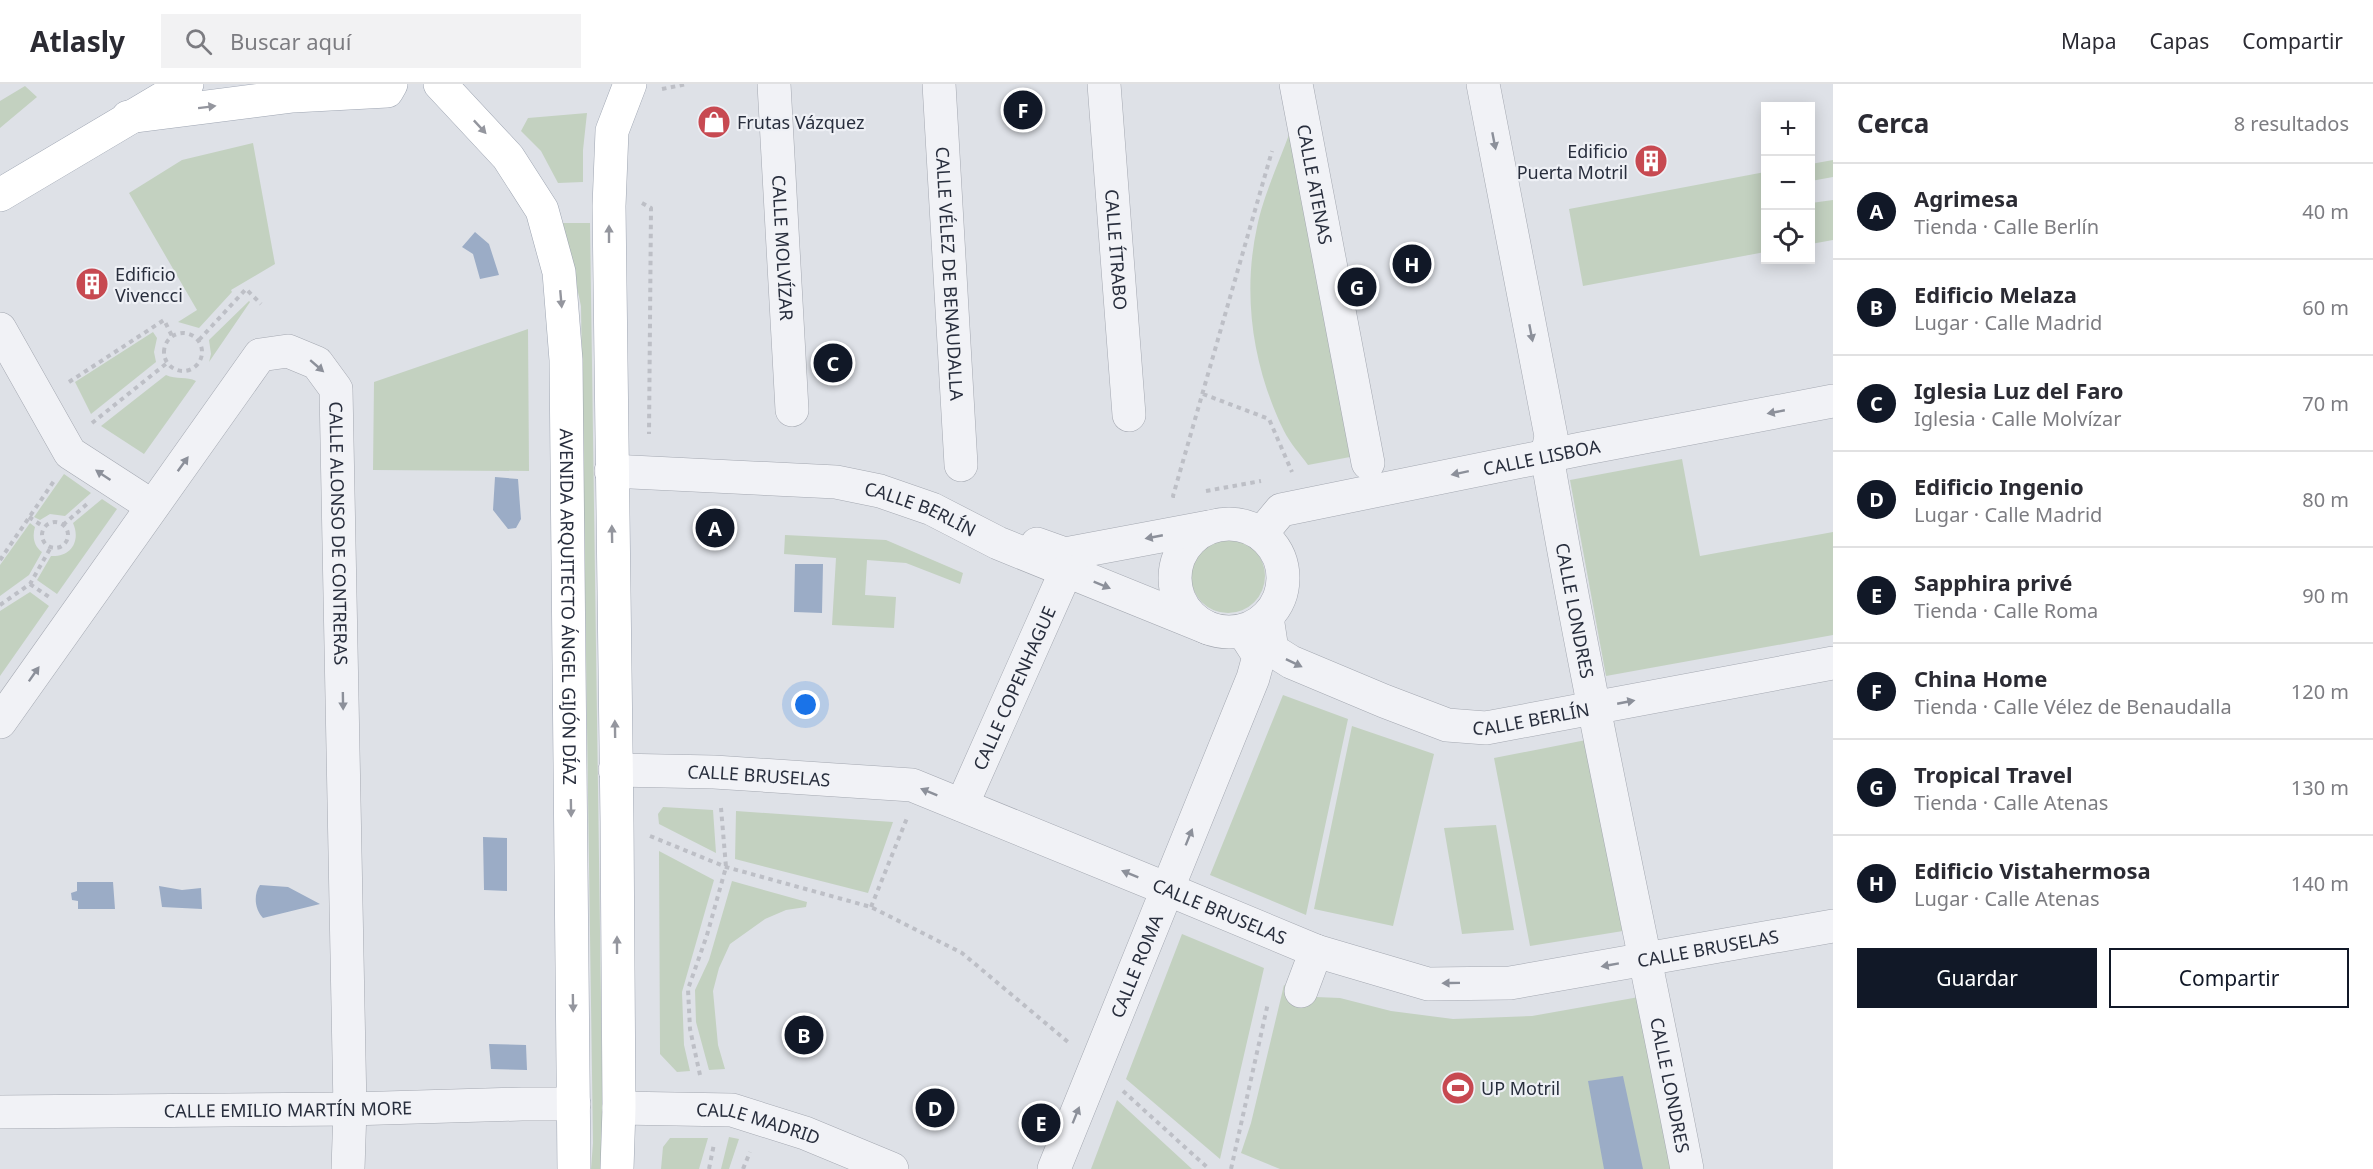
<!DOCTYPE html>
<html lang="es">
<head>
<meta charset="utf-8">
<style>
	body { margin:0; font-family:"Noto Sans",sans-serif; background:#f2f2f3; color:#2b2b33 }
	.controls { position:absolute; right:18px; top:18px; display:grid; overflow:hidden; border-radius:0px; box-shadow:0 3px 15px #0003 }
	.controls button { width:54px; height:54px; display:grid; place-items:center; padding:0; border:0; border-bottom:2px solid #e1e1e2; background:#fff; color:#2b2b33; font:30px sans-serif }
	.you { position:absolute; left:806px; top:621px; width:21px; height:21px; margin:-15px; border:4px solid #fff; border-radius:50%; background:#1a73e8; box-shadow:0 0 0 9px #1a73e833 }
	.badge { display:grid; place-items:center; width:39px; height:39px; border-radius:50%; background:#111827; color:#fff; font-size:20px; font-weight:700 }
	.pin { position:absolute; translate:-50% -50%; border:3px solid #fff; box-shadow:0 2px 6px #0006 }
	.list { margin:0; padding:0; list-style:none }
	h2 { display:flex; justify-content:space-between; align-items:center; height:78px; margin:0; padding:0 24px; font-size:26px }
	h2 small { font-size:20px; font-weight:400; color:#7c7c81 }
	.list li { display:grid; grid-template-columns:39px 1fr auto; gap:18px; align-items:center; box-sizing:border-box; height:96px; padding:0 24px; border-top:2px solid #e1e1e2 }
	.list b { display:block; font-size:22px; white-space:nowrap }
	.list p { margin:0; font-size:20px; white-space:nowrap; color:#7c7c81 }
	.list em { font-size:20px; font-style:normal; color:#7c7c81 }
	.actions { display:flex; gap:12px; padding:18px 24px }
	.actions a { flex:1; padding:14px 0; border:2px solid #111827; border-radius:0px; text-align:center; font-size:21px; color:#111827 }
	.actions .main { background:#111827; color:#fff }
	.icon { flex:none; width:33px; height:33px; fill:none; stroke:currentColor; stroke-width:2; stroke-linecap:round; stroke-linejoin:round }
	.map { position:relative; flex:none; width:1833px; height:1085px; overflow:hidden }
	header { display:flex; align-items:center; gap:36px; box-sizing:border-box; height:84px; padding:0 30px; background:#fff; border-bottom:2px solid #e1e1e2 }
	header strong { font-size:28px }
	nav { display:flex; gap:33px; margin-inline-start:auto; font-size:21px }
	.search { width:420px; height:54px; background:#f2f2f3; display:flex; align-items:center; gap:15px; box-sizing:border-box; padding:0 21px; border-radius:0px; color:#7c7c81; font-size:22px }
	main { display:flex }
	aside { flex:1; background:#fff }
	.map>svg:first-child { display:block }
	.green { fill:#c3d1c0 }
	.water { fill:#9bacc6 }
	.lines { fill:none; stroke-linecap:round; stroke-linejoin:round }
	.minor-casing { stroke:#a4a8b1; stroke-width:34 }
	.major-casing { stroke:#9ea5b2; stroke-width:34 }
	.path { stroke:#bdbfc6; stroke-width:4; stroke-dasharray:4.5 4.5; stroke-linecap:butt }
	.minor { stroke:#f1f2f6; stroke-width:33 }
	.major { stroke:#fff; stroke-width:33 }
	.oneway { fill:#94969e }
	.oneway2 { fill:#8c909a }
	.labels { text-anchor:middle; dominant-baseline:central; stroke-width:4.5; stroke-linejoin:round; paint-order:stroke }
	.poi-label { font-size:18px; fill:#282e3d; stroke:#eef0f5; text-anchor:start }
	.street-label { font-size:18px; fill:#282e3d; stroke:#eef0f5 }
</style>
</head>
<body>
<header>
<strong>Atlasly</strong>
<div class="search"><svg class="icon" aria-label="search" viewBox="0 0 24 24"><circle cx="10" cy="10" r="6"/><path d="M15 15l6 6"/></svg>Buscar aquí</div>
<nav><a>Mapa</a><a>Capas</a><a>Compartir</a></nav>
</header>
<main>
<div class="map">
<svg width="1833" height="1085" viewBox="0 0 1833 1085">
	<rect width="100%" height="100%" fill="#dee1e7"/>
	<path class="green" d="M25,2l12,11 -37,31v-27z
		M587,29l-4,37v32l-25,1 -17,-32 -20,-20 7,-13z
		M1290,48l60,325 -42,8c-8,-11 -18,-22 -24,-34 -31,-63 -42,-135 -27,-204 6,-30 22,-65 33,-95z
		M253,59l22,121 -44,26 1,2 -33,36 -21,-6 19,-12 -68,-117 53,-33z
		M1833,76v17l-22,4v-17z
		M1765,88v80l-182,34 -14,-77z
		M1833,116v40l-22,4v-41z
		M563,139h27l13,919 -2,27h-10l2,-26 -12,-837z
		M249,217l1,1 -41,60 2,-8 -2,-14z
		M528,245l1,142 -156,-1 1,-88z
		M153,248l4,6 -3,14 2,10 -65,52 -16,-32z
		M166,291c10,5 21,1 30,6l-52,73 -43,-28z
		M1682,375l18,97 133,-24v103l-227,41 -36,-196z
		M64,390l27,19 -26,23 -15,-2 -10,6 -6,-3z
		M102,415l15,10 -60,85 -20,-14 14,-24c20,1 30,-15 22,-33z
		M30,439l5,4c-3,10 -1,19 7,25l-13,23 -29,21v-31z
		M785,451l101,5 77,33 -3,11 -54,-21 -39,-3 -2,35 31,2 -2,31 -62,-3 4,-67 -52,-4z
		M1191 492a37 37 0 1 1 74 0a37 37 0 1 1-74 0Z
		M30,508l19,14 -49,70v-65z
		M1283,611l65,24 -42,196 -96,-40z
		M1352,642l82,28 -41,172 -79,-17z
		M1586,656l37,191 -93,15 -36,-188z
		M663,723l50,3 3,43 -57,-29 -1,-10z
		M736,727l157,11 -25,71 -133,-34z
		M1496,741l18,105 -52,4 -18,-106z
		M659,767l55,29 -32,112 2,53 6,26 -13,1 -17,-18z
		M732,797l75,21 -1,5 -20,3 -21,9 -35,25 -11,24 -6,23 5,54 7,24 -16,1 -13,-48 -1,-32 14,-30z
		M1182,850l82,34 -44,191 -94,-80z
		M1284,901l32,12 24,1 51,13 62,8 79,-3 107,-19 32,172h-391l-39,-16 10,-30z
		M1117,1016l75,69h-101z
		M729,1053l10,2 -10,30h-8z
		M670,1054h38l-9,31h-38l2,-22z"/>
	<path class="water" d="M475,148l14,12 10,31 -19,4 -7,-25 -11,-7z
		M495,393l23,2 3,40 -5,9 -8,1 -15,-19z
		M795,480h28l-1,49 -28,-1z
		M483,753l24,1v53l-23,-1z
		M77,798h36l2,27h-37v-8l-6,-1 -1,-7 6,-2z
		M260,801l28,2 32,17 -57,14c-8,-8 -10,-23 -3,-33z
		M159,802l23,4 19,-2 1,21 -40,-2z
		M489,960l37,1 1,25 -36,-1z
		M1623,992l20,93h-39l-16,-88z"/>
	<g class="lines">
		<defs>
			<g id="minor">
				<path id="s1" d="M774,0l18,326"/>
				<path id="s2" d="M939,0l22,381"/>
				<path id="s3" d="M1104,0l25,331"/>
				<path id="s4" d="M1296,0l72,379"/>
				<path id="s5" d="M1483,0l68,352 -4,20c41,239 94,475 140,713"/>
				<path d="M0,245l70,124 82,53"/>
				<path id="s6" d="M611,387l225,11 44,9 52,18 66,34 210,85"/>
				<circle cx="1229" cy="494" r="54"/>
				<path id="s7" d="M1261,450l20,-24 300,-61 252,-48"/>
				<path d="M1037,460l28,10 144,-27"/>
				<path id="s8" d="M1267,533l5,33 19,12 93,39 63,24 39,3 347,-65"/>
				<path id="s9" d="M0,638l260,-367 28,-4 29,12 19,26 14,720 -2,60"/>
				<path id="s10" d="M615,686l99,2 198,13 255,104 149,62 112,33 82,-1 323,-57"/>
				<path id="s11" d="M962,721l104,-234"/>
				<path d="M1301,907l15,-40"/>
				<path id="s12" d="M619,1024l113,2 73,23 87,36"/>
				<path id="s13" d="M0,1028l350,-3 172,-5h52"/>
				<path id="s14" d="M1054,1085l199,-491 6,-22 -16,-25"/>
			</g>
			<g id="major">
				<path id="s15" d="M440,0l68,73 34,53 17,62 7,88 8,809"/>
				<path d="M128,33l165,-21 94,-5 4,-7"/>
				<path d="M0,111l187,-111"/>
				<path d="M617,1085l2,-61 -2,-286 -8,-616 3,-75 18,-47"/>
			</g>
		</defs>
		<use href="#minor" class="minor-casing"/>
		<use href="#major" class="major-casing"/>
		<path class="path" d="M662,5l25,-5
			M642,119l9,5 -2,226
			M164 268a19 19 0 1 1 38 0a19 19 0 1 1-38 0Z
			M199,256l47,-51 15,15
			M69,298l95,-62 8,16
			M1203,310l66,25 23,53
			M92,339l75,-60
			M1206,407l55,-10
			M1175,412h-2l99,-345
			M29,433l15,10
			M42 451a13 13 0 1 1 26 0a13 13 0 1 1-26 0Z
			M63,441l24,-21
			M0,476l54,-79
			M30,500l19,13
			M0,521l30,-21 21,-37
			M650,752l76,31 145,40 91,46 106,89
			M871,823l36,-89
			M700,991l-10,-46 -2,-40 19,-54 19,-68 -5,-59
			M1123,1007l86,78
			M709,1085l5,-25
			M743,1085l7,-17
			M1231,1085l37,-166"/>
		<use href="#minor" class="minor"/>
		<use href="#major" class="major"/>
	</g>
	<defs><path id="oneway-solid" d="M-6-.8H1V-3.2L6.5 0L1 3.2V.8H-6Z" transform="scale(1.5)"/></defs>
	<g class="oneway">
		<use href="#oneway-solid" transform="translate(207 23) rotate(-7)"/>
		<use href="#oneway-solid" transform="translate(480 43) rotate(47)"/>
		<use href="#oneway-solid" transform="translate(609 150) rotate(-90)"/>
		<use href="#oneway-solid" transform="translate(561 215) rotate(85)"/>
		<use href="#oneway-solid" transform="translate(612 450) rotate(-91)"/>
		<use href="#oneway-solid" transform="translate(615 645) rotate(-91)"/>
		<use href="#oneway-solid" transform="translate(571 724) rotate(89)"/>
		<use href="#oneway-solid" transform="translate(617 861) rotate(-90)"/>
		<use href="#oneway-solid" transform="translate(573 919) rotate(89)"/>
	</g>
	<g class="oneway2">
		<use href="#oneway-solid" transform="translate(1494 57) rotate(79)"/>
		<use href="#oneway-solid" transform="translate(1531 249) rotate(79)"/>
		<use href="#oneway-solid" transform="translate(317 282) rotate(41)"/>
		<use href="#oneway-solid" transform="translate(1776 328) rotate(169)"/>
		<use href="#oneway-solid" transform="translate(183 380) rotate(-54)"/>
		<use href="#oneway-solid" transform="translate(1460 389) rotate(168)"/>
		<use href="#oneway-solid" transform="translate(103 391) rotate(-146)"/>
		<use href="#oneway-solid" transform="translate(1154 453) rotate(169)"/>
		<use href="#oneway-solid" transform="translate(1102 501) rotate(22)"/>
		<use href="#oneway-solid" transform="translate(1294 579) rotate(26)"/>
		<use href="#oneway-solid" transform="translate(34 590) rotate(-55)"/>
		<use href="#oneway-solid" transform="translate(343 617) rotate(89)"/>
		<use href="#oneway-solid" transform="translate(1626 618) rotate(-11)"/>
		<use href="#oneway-solid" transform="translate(929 708) rotate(-158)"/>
		<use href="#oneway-solid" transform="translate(1189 753) rotate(-68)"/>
		<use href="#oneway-solid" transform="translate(1130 790) rotate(-158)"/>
		<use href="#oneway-solid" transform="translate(1610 881) rotate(170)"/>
		<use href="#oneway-solid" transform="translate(1451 899) rotate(179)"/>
		<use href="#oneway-solid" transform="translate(1076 1031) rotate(-68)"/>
	</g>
	<defs>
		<symbol id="shop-disc" viewBox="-11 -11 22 22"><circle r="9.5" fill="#c74951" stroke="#eef0f5"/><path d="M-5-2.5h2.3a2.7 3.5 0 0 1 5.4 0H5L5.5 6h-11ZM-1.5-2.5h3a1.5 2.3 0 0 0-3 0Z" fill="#fff"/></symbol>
		<symbol id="building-disc" viewBox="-11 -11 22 22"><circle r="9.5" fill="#c74951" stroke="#eef0f5"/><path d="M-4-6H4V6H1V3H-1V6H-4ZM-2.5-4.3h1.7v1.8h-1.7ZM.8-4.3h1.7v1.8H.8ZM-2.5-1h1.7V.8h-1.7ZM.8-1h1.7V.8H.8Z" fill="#fff"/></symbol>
		<symbol id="stadium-disc" viewBox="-11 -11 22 22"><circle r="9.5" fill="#c74951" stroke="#eef0f5"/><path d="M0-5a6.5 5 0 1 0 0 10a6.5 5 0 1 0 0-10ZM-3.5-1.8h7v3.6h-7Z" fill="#fff"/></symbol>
	</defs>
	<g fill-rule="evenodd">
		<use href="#shop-disc" x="695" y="19" width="38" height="38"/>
		<use href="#building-disc" x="1632" y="58" width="38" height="38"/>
		<use href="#building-disc" x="73" y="181" width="38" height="38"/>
		<use href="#stadium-disc" x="1439" y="985" width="38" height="38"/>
	</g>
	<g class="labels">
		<g class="poi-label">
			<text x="737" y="38">Frutas Vázquez</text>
			<text x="1628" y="67" text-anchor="end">Edificio<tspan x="1628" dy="21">Puerta Motril</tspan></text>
			<text x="115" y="190">Edificio<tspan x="115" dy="21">Vivencci</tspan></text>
			<text x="1481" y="1004">UP Motril</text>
		</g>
		<g class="street-label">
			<text stroke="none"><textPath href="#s4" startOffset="102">CALLE ATENAS</textPath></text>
			<text stroke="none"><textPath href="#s1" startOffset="164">CALLE MOLVÍZAR</textPath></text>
			<text stroke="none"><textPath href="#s3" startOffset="166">CALLE ÍTRABO</textPath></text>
			<text stroke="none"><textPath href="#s2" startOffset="190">CALLE VÉLEZ DE BENAUDALLA</textPath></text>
			<text stroke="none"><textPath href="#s7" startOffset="297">CALLE LISBOA</textPath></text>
			<text stroke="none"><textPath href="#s6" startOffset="314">CALLE BERLÍN</textPath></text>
			<text stroke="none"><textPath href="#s9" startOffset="686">CALLE ALONSO DE CONTRERAS</textPath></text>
			<text stroke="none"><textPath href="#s15" startOffset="562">AVENIDA ARQUITECTO ÁNGEL GIJÓN DÍAZ</textPath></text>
			<text stroke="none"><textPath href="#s5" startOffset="536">CALLE LONDRES</textPath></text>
			<text stroke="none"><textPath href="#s11" startOffset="128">CALLE COPENHAGUE</textPath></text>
			<text stroke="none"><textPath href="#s8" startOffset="309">CALLE BERLÍN</textPath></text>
			<text stroke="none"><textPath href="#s10" startOffset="144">CALLE BRUSELAS</textPath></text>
			<text stroke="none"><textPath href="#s10" startOffset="630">CALLE BRUSELAS</textPath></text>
			<text stroke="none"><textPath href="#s10" startOffset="1134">CALLE BRUSELAS</textPath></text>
			<text stroke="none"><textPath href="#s14" startOffset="219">CALLE ROMA</textPath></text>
			<text stroke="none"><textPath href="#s5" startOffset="1020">CALLE LONDRES</textPath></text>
			<text stroke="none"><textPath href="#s13" startOffset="288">CALLE EMILIO MARTÍN MORE</textPath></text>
			<text stroke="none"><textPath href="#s12" startOffset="141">CALLE MADRID</textPath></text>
		</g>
	</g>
</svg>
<div class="controls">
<button>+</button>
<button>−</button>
<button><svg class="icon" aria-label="locate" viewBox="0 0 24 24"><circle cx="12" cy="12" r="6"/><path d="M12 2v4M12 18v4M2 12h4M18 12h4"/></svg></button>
</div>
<div class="you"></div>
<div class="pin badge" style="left:715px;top:444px">A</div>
<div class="pin badge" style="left:804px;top:951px">B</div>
<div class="pin badge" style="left:833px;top:279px">C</div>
<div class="pin badge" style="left:935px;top:1024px">D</div>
<div class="pin badge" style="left:1041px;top:1039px">E</div>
<div class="pin badge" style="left:1023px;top:26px">F</div>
<div class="pin badge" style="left:1357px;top:203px">G</div>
<div class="pin badge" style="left:1412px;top:180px">H</div>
</div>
<aside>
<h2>Cerca<small>8 resultados</small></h2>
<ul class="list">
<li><span class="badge">A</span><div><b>Agrimesa</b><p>Tienda · Calle Berlín</p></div><em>40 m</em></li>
<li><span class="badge">B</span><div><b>Edificio Melaza</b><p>Lugar · Calle Madrid</p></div><em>60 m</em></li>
<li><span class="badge">C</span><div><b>Iglesia Luz del Faro</b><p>Iglesia · Calle Molvízar</p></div><em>70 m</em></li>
<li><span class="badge">D</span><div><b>Edificio Ingenio</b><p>Lugar · Calle Madrid</p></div><em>80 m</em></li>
<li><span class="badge">E</span><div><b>Sapphira privé</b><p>Tienda · Calle Roma</p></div><em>90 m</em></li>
<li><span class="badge">F</span><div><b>China Home</b><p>Tienda · Calle Vélez de Benaudalla</p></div><em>120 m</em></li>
<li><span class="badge">G</span><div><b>Tropical Travel</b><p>Tienda · Calle Atenas</p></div><em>130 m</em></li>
<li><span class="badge">H</span><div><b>Edificio Vistahermosa</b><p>Lugar · Calle Atenas</p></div><em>140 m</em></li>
</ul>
<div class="actions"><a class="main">Guardar</a><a>Compartir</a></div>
</aside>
</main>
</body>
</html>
